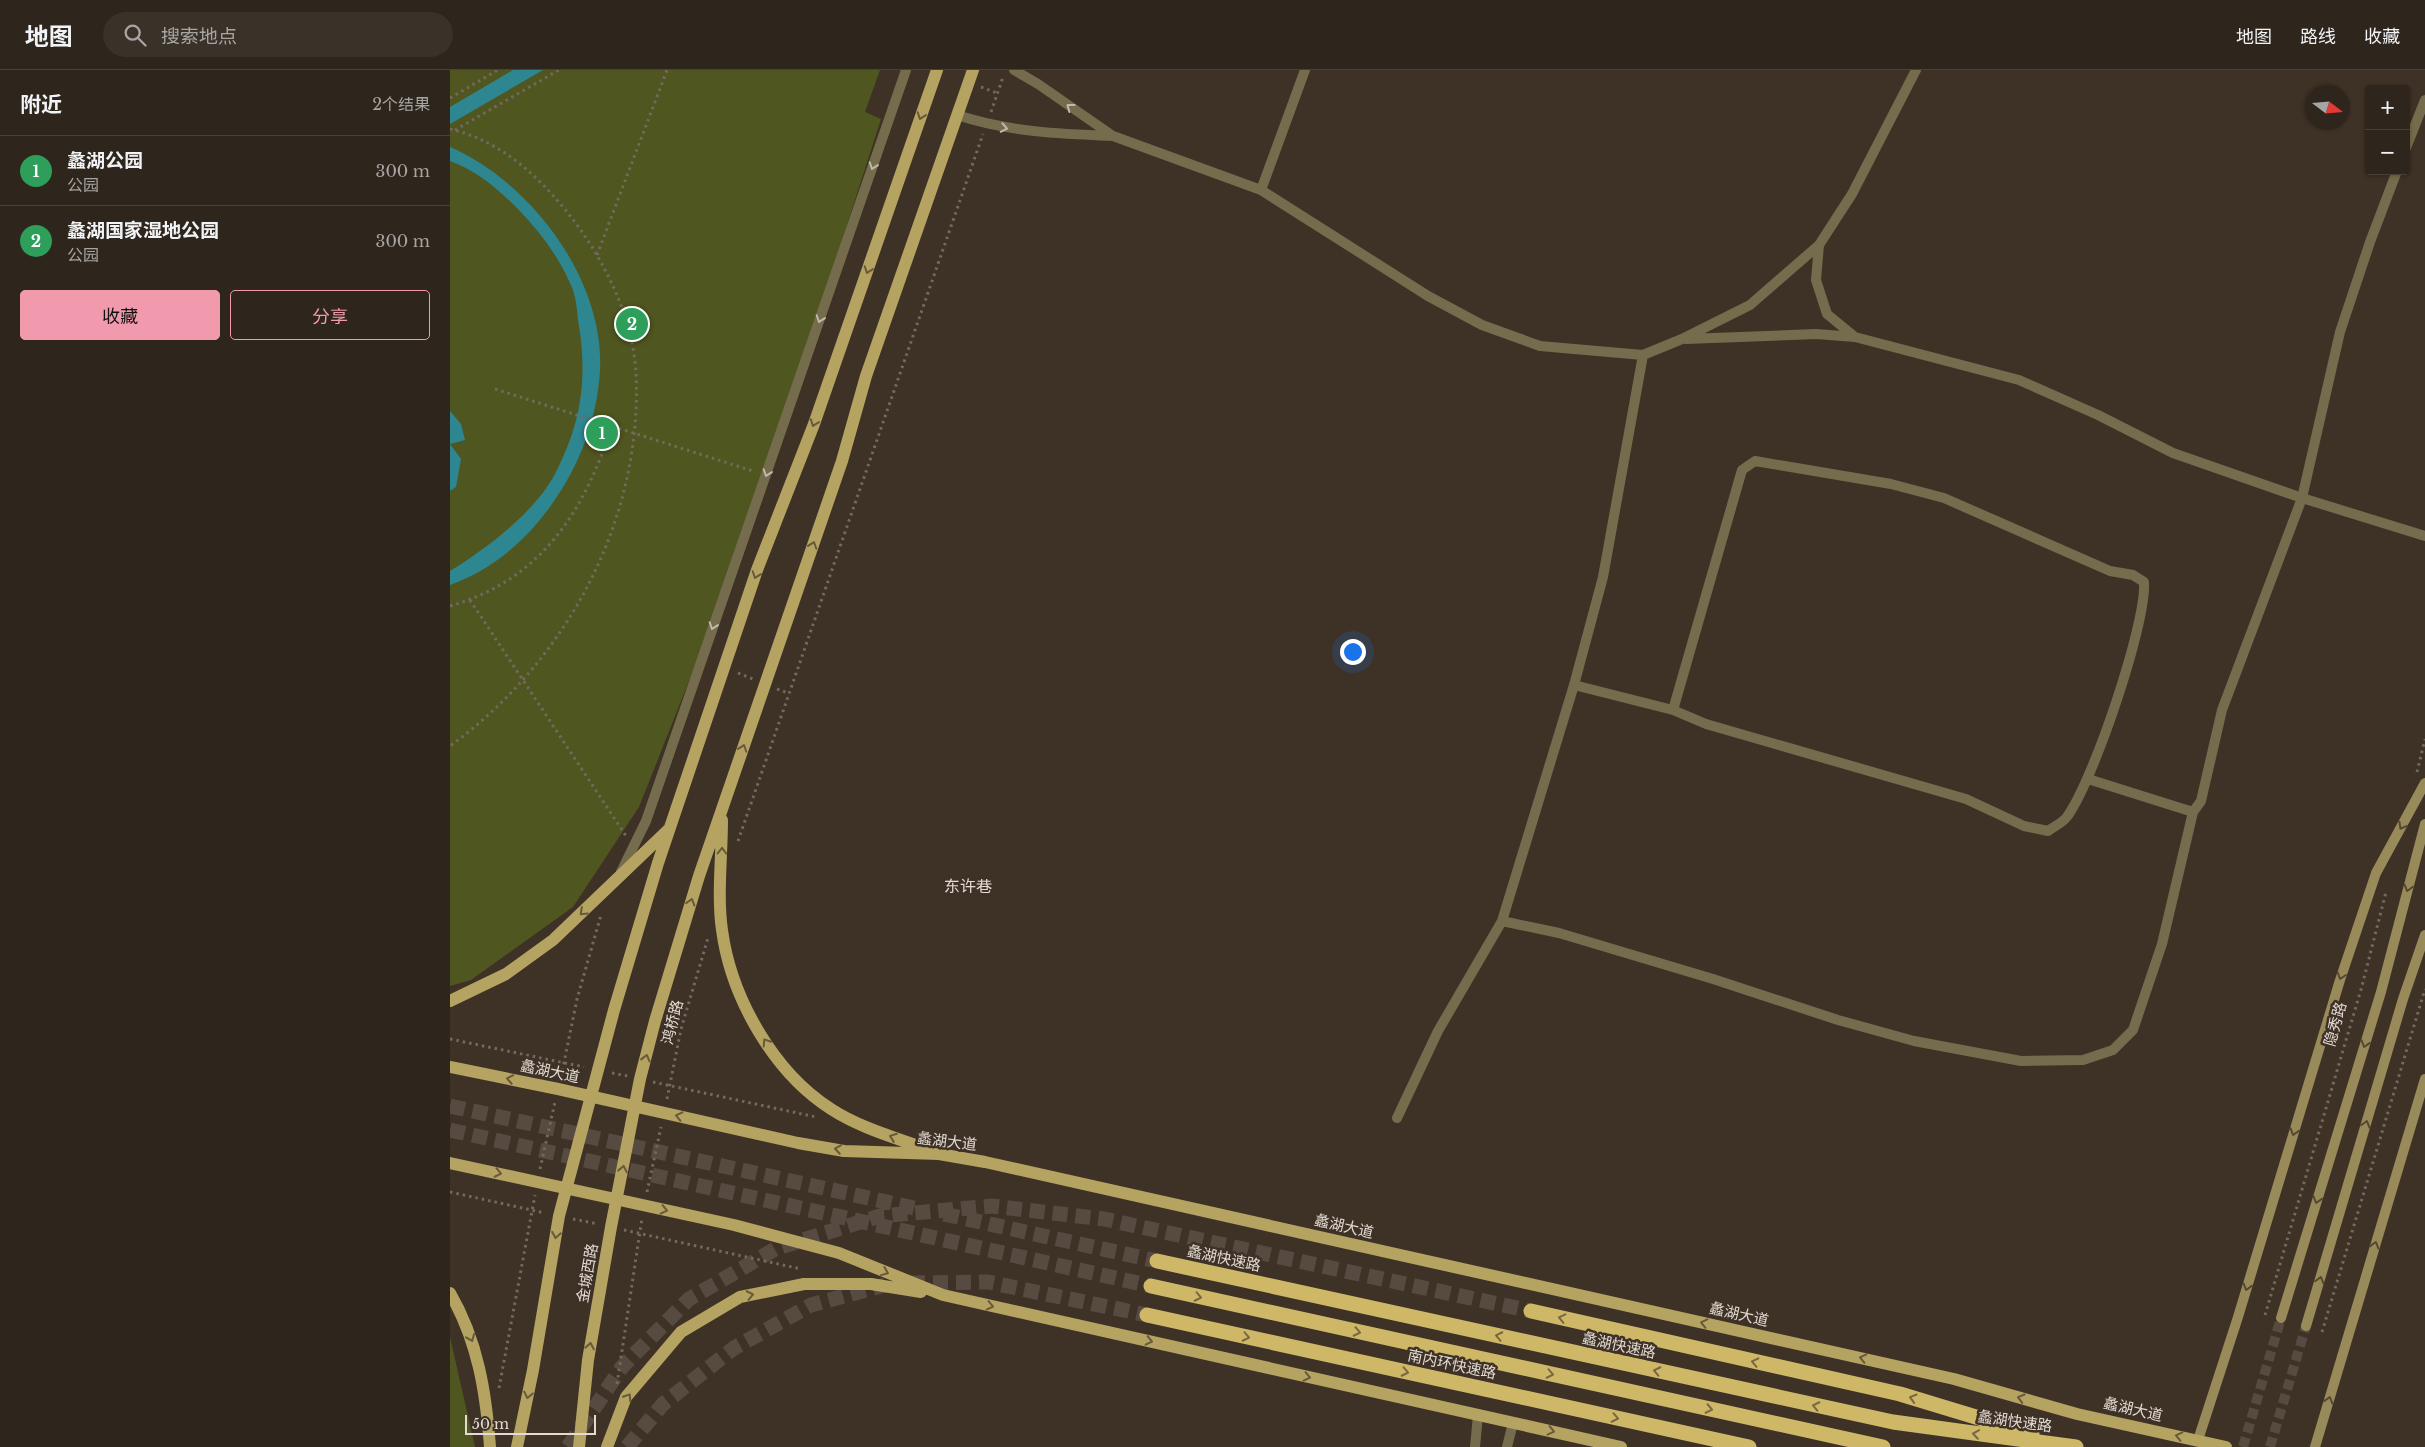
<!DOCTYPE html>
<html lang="zh">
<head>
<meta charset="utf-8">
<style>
	body { margin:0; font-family:"Libre Baskerville","Noto Sans SC",serif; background:#3a3129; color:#f1f3f6 }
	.controls { position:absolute; right:15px; top:15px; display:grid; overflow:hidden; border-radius:5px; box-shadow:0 1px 4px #0004 }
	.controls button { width:45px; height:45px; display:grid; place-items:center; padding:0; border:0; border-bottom:1px solid #49423b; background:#2e251c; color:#f1f3f6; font:25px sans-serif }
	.compass { position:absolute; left:1855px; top:15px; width:45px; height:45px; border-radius:50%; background:#2e251c; box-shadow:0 1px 4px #0004; rotate:106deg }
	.scale { position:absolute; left:15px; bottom:12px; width:131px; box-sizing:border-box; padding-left:5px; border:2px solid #e2dad3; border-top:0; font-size:14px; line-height:18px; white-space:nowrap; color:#e2dad3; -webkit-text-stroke:4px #3e3126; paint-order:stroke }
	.you { position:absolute; left:902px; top:581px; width:18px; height:18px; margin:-12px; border:4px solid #fff; border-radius:50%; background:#1a73e8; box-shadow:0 0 0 8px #1a73e833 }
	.badge { display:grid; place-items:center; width:32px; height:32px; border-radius:50%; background:#f29aad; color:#fff; font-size:16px; font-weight:700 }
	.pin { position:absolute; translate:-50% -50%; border:2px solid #fff; box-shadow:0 1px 5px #0006 }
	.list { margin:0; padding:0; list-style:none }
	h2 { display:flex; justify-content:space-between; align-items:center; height:65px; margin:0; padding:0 20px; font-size:21px }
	h2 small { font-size:16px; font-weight:400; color:#a7a5a3 }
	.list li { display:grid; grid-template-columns:32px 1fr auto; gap:15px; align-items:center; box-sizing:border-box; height:70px; padding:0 20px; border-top:1px solid #49423b }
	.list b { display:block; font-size:19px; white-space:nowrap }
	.list p { margin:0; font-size:16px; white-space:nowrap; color:#a7a5a3 }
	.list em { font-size:16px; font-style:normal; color:#a7a5a3 }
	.actions { display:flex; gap:10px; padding:15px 20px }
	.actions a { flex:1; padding:11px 0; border:1px solid #f29aad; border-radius:5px; text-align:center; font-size:18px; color:#f29aad }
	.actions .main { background:#f29aad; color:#111 }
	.icon { flex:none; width:28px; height:28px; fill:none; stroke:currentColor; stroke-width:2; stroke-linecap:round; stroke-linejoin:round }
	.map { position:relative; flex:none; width:1975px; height:1377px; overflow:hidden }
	header { display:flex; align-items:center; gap:30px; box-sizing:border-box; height:70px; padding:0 25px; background:#2e251c; border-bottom:1px solid #49423b }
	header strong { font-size:24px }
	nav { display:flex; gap:28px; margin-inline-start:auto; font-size:18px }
	.search { width:350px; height:45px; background:#3a3129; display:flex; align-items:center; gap:12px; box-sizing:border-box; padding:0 18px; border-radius:28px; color:#a7a5a3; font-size:19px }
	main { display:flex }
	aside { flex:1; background:#2e251c }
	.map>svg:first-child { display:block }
	.green { fill:#50561f }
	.water { fill:#2e8691 }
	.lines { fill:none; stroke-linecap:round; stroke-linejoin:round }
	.secondary-tunnel { stroke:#574a40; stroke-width:10; stroke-dasharray:10 5; stroke-linecap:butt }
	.highway-tunnel { stroke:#574a40; stroke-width:15; stroke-dasharray:15 8; stroke-linecap:butt }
	.path { stroke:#74695f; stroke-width:3; stroke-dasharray:2.5 4; stroke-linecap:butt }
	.lane { stroke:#756c4d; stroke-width:10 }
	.street { stroke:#756c4d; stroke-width:10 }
	.secondary { stroke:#998b59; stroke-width:10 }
	.primary { stroke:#b5a361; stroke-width:12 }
	.highway { stroke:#ceb868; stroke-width:15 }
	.oneway { stroke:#c1b9ab }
	.oneway2 { stroke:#68593b }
	.oneway3 { stroke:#554833 }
	.oneway4 { stroke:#786740 }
	.labels { text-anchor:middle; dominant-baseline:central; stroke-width:5; stroke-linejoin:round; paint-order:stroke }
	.street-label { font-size:15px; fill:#e2dad3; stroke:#3e3126 }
	.neighbourhood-label { font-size:16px; fill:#e2dad3; stroke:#3e3126 }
</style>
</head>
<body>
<header>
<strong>地图</strong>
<div class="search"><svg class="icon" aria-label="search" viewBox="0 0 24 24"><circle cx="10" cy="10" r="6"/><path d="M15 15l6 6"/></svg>搜索地点</div>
<nav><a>地图</a><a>路线</a><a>收藏</a></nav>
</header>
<main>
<aside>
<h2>附近<small>2个结果</small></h2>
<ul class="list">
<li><span class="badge" style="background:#2e9e5b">1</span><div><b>蠡湖公园</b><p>公园</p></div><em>300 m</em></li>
<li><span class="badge" style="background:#2e9e5b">2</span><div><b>蠡湖国家湿地公园</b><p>公园</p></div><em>300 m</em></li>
</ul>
<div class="actions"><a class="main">收藏</a><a>分享</a></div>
</aside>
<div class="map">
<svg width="1975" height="1377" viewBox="0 0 1975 1377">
	<rect width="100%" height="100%" fill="#3e3126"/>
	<path class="green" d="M0,0h430l-15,42 16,7 -132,411 -110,277 -66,100 -102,73 -21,6z
		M0,1267l25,110h-25z"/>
	<path class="water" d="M63,0h30l-93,54v-17z
		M0,77c81,35 155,133 150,224 -3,48 -20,94 -48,133 -26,37 -60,66 -102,81v-14c37,-23 84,-58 105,-97 27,-52 33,-97 23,-154 -1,-10 -2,-21 -5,-30 -13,-32 -32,-57 -55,-81 -20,-20 -41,-38 -68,-48z
		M0,341l11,13 4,16 -15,4z
		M0,374l11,15 -5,28 -6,4z"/>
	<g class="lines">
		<path class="secondary-tunnel" d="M1793,1377l38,-129
			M1820,1377l36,-121"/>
		<path class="highway-tunnel" d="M0,1036l464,102
			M0,1060l701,156
			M494,1144l213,47
			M460,1213l78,-1 159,33
			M118,1377l54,-80 67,-68 88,-51 103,-32 112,-10 112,13 427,92
			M177,1377l36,-43 71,-56 77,-43 74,-20"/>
		<path class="path" d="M531,17l16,6
			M0,28l48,-28
			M541,42l12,-35
			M0,59c51,12 89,47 121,88 33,42 62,101 65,156 7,146 -69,288 -186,373
			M5,60l104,-60
			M147,185l70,-185
			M45,319l258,82
			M20,530l156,236
			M0,536c91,-26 135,-95 162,-181
			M288,603l15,6
			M327,619l11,4
			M1967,702l8,-33
			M288,771l245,-707
			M0,969l134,28
			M162,1003l16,3
			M111,1007l16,-78 24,-84
			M203,1012l163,35
			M217,1029l14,-70 27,-91
			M90,1099l15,-67
			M0,1122l95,21
			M197,1122l14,-65
			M123,1149l25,5
			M174,1160l177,39
			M1815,1245l97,-329 24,-94
			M1872,1262l103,-343
			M167,1314l25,-166
			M49,1318l36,-193"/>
		<path class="lane" d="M171,802l25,-51 260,-751"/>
		<path class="street" d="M507,45c52,17 103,19 156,21l-75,-52 -24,-14
			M663,66l148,54 167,106 54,29 58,21 103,9 39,-16 68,-34 69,-60 33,-51 64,-124
			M1956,78l19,-48
			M811,120l44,-120
			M1369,175l-3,35 11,34 28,23 164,43 79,35 75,38 129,45 123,38
			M1236,269l130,-5 39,3
			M1124,615l99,25 33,14 260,75 58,27 24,5c5,-4 14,-8 18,-13 26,-33 81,-195 78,-236l-11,-7 -23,-4 -166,-73 -53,-14 -136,-23 -13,9 -69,240
			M1638,709l105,33
			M1052,851l57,12 154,46 125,41 76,21 107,20 62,-1 30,-10 20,-20 29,-86 31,-132 8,-11 21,-91 80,-212 38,-166 30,-90 27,-71
			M947,1048l41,-87 64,-110 72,-236 29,-108 40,-222
			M1025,1377l3,-32
			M1057,1377l6,-24"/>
		<path class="secondary" d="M1831,1248l100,-326 44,-168
			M1856,1256l97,-327 22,-64
			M1748,1370l40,-123 102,-337 36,-107 49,-90
			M1865,1377l110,-368"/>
		<path class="primary" d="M272,750c0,35 -5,76 0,110 9,67 51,142 109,179 29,19 66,29 98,41
			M0,931l56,-27 47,-34 116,-111
			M0,997l108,22 240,54 46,8 95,3 46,8 969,217 123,35 149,33
			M0,1093l284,62 105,28 104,42 678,152
			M0,1223c28,48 36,100 40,154
			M67,1377l16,-77 26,-154 55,-206 44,-147 99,-293 57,-146 123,-354
			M129,1377l9,-87 23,-133 29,-148 15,-58 44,-145 143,-415 24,-85 107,-306
			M157,1377l19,-50 55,-65 59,-35 64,-13h67l50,8"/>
		<path class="highway" d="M707,1191l736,161 183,25
			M701,1216l732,161
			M1081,1241l369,83 132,40
			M697,1245l602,132"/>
	</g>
	<defs><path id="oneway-chevron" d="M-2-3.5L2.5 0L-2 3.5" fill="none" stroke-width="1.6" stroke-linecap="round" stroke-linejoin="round" transform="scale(1.25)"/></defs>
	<g class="oneway">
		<use href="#oneway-chevron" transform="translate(620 37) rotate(-143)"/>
		<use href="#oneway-chevron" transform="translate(554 58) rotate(11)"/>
		<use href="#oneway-chevron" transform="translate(423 96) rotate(109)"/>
		<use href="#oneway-chevron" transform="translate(370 249) rotate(109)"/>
		<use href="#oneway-chevron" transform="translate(317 403) rotate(109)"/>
		<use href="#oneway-chevron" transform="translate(263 556) rotate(109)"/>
	</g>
	<g class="oneway2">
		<use href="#oneway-chevron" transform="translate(471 46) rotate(109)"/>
		<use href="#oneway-chevron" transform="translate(418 200) rotate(109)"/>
		<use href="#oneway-chevron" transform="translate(364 353) rotate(110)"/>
		<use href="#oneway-chevron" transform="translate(363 475) rotate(-71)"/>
		<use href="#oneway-chevron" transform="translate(306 505) rotate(109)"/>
		<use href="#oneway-chevron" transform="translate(293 678) rotate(-71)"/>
		<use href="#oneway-chevron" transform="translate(272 781) rotate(-89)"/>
		<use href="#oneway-chevron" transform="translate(241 832) rotate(-73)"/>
		<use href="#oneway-chevron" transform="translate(133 842) rotate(137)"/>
		<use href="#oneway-chevron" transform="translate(316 972) rotate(-123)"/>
		<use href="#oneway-chevron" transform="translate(196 988) rotate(-76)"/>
		<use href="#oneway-chevron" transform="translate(60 1009) rotate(-169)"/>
		<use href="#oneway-chevron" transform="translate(229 1046) rotate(-167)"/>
		<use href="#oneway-chevron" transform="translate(443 1067) rotate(-159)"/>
		<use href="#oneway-chevron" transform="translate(388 1079) rotate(-171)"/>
		<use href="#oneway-chevron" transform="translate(173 1099) rotate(-79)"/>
		<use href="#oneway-chevron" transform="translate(48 1103) rotate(12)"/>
		<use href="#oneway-chevron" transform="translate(214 1140) rotate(13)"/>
		<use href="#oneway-chevron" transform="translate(106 1165) rotate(100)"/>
		<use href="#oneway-chevron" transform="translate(435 1202) rotate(22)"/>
		<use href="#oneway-chevron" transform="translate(300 1225) rotate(-12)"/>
		<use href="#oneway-chevron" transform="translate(540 1236) rotate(13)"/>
		<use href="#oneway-chevron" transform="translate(1254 1253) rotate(-167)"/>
		<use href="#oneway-chevron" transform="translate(21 1268) rotate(68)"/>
		<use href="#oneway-chevron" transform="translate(699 1271) rotate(13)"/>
		<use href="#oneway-chevron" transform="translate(140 1276) rotate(-80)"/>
		<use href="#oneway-chevron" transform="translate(1413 1288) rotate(-167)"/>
		<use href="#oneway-chevron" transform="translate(857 1307) rotate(13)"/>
		<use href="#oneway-chevron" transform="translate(78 1325) rotate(102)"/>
		<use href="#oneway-chevron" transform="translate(178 1327) rotate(-58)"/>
		<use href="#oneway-chevron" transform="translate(1571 1328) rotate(-164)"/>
		<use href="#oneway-chevron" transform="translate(1101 1361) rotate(13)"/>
		<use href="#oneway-chevron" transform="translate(1729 1366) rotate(-167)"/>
	</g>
	<g class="oneway3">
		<use href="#oneway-chevron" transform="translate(1952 756) rotate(119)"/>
		<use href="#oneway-chevron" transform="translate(1958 818) rotate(105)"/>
		<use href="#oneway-chevron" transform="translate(1891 906) rotate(108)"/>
		<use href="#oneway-chevron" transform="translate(1915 974) rotate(107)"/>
		<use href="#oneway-chevron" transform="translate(1916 1054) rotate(-74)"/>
		<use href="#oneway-chevron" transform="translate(1844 1062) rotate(107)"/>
		<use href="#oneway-chevron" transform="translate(1867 1130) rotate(107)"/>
		<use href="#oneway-chevron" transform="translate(1925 1175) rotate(-73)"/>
		<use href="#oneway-chevron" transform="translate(1870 1210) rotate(-74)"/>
		<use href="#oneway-chevron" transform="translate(1797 1217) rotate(107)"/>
		<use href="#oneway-chevron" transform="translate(1879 1330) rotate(-73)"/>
	</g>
	<g class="oneway4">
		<use href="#oneway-chevron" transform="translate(748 1227) rotate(12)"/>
		<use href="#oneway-chevron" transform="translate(1112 1248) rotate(-167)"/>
		<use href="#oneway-chevron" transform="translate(907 1262) rotate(12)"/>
		<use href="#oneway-chevron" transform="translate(1049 1266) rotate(-168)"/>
		<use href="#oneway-chevron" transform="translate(796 1267) rotate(12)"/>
		<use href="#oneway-chevron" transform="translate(1305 1292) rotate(-167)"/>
		<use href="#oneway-chevron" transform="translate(1207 1301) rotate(-168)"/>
		<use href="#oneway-chevron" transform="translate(955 1302) rotate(12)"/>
		<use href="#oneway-chevron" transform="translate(1100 1304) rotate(12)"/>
		<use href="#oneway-chevron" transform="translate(1463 1328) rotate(-163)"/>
		<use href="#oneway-chevron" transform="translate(1366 1336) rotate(-168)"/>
		<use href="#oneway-chevron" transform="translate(1259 1339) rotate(12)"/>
		<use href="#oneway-chevron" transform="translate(1165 1348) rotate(12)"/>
		<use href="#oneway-chevron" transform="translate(1526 1364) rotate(-172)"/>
	</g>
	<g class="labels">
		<g class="street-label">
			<text transform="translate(222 952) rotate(-76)">鸿桥路</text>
			<text transform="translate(1885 954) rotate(-74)">隐秀路</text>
			<text transform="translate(100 1001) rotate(12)">蠡湖大道</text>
			<text transform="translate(497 1071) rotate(7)">蠡湖大道</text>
			<text transform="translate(894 1156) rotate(13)">蠡湖大道</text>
			<text transform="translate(774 1188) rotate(12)">蠡湖快速路</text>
			<text transform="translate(137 1203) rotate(-80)">金城西路</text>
			<text transform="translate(1289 1244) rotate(13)">蠡湖大道</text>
			<text transform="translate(1169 1275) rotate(12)">蠡湖快速路</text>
			<text transform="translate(1002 1294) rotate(12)">南内环快速路</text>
			<text transform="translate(1683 1339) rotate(13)">蠡湖大道</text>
			<text transform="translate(1565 1351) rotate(8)">蠡湖快速路</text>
		</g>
		<g class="neighbourhood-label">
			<text x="518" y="816">东许巷</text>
		</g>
	</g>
</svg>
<div class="controls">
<button>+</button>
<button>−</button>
</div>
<svg class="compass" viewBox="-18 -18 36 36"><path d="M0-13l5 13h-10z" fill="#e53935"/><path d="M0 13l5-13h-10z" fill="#a7a5a3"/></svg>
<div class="scale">50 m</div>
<div class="you"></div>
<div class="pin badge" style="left:152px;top:363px;background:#2e9e5b">1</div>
<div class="pin badge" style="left:182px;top:254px;background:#2e9e5b">2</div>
</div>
</main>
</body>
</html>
